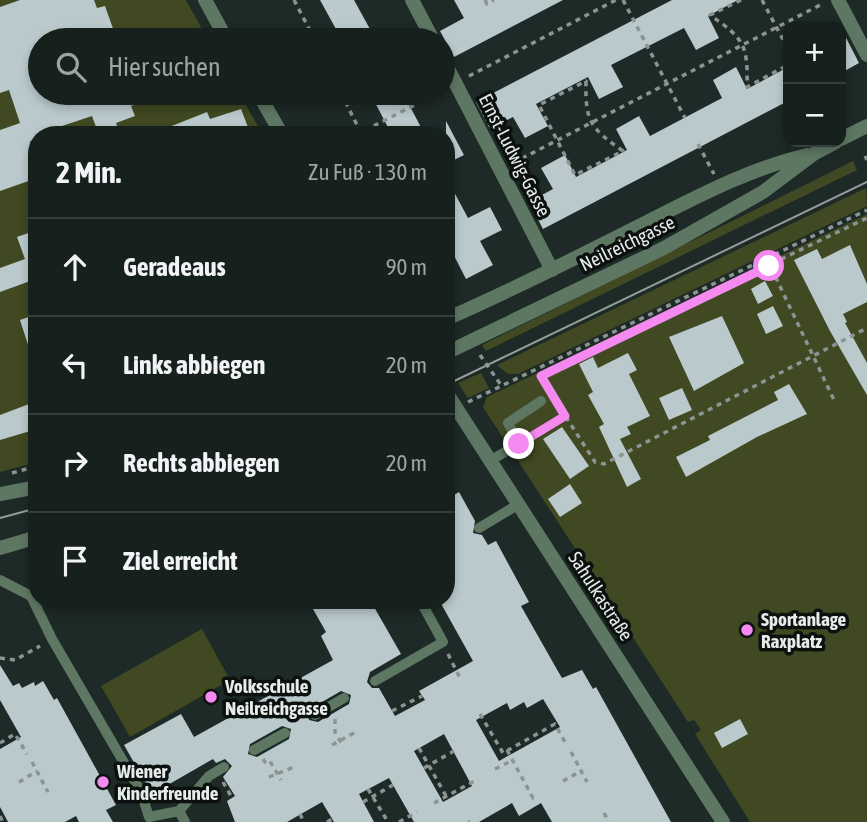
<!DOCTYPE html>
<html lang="de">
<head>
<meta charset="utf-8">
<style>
	body { margin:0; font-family:"Asap Condensed",sans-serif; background:#232d2a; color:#f1f3f6 }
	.controls { position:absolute; right:21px; top:21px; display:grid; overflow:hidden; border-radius:14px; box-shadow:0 4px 10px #0003 }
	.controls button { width:63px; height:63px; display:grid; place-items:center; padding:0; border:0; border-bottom:2px solid #353e3b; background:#16201d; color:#f1f3f6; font:35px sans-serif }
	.stop { position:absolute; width:21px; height:21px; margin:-16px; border:5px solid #f489ef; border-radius:50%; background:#fff }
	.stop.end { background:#f489ef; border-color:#fff; box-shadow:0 2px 7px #0008 }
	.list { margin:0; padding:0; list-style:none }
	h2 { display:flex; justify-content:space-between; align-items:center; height:91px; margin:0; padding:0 28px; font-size:30px }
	h2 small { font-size:23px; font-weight:400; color:#9ea3a4 }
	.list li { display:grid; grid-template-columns:46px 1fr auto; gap:21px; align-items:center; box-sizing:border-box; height:98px; padding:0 28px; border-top:2px solid #353e3b }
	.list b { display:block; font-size:26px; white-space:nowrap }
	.list em { font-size:23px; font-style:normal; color:#9ea3a4 }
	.icon { flex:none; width:38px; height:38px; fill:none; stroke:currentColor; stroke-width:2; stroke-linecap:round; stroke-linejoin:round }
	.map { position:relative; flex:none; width:867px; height:822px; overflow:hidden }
	.search { position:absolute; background:#16201d; box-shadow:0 4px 10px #0003; left:28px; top:28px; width:427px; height:77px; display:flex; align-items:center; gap:18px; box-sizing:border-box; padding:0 24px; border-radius:38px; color:#9ea3a4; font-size:26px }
	.panel { position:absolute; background:#16201d; box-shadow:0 4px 10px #0003; left:28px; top:126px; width:427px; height:483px; border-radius:28px }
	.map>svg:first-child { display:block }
	.green { fill:#404921 }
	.building { fill:#b9c9cc; fill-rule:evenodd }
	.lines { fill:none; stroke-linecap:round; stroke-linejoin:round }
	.path { stroke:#8b9492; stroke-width:3.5; stroke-dasharray:5 5; stroke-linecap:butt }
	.lane { stroke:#5e7763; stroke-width:10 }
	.street { stroke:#5e7763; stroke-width:14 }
	.tram { stroke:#949d9b; stroke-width:2 }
	.route { stroke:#f489ef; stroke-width:9 }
	.poi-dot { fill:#f489ef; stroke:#0c1110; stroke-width:2.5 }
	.labels { text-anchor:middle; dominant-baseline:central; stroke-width:7; stroke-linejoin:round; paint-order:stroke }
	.street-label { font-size:19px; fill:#e5ecea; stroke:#0c1110 }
	.poi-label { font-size:19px; font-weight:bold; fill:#e5ecea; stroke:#0c1110; text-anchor:start }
</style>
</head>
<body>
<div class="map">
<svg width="867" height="822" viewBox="0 0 867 822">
	<rect width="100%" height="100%" fill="#1e2a27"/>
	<path class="green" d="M0,0h186l22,40h-168v53h199l24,42h-226v327l-37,10z
		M853,161l4,9 -371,181 -4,-6z
		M866,188l1,18 -349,168h-10l-11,-9z
		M867,214v608h-117l-55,-88 6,-4 -7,-10 -6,2 -205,-315 4,-10z
		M481,373l8,15 -21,10 -10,-15z
		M202,629l28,51 -100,57 -29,-51z"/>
	<path class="building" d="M20,0h74l3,8 8,-2 12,34h-77v53h121v3l-30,10 4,10 -19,7 4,12h-21l-7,-19 -45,15 1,4h-11v4l-7,2 7,21v16l-37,13v-61l20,-7 -11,-33 -9,3v-86z
		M320,0h34l22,40h-34z
		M454,0h109l-109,57 -14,-26 24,-13z
		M672,0h66l-30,16 11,22 -23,12 -12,-22 -73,37 12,22 -24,12 -11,-22 -52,27 12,22 -23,12 -12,-21 -23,12 -14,-27z
		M841,28l18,35 -18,10z
		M736,67l11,22 41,-22v34l-245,128 -14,-27 24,-13 -12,-21 24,-13 11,22 51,-27 -11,-21 23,-13 11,20 72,-38 -9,-18z
		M370,93h33l22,42h-33z
		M241,109l8,21 -15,5h-85l58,-23 3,7z
		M446,121l18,34 -18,9z
		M446,177l22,41 22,-11 12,23 -22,11 13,24 -27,14 -20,-39z
		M37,230v55l-4,-5 -33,12v-24l25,-9 -8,-22z
		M850,245l17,39v18l-24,12 4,8 -2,1 22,40v32l-37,-64 -36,-71 23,-11 5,10z
		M765,281l8,15 -15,8 -7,-15z
		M773,306l10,20 -17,8 -9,-20z
		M37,314v49h-3l-14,-43z
		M722,316l22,47 -50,28 -25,-54z
		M628,353l9,17 -8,4 21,42 -23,11 4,7 -11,5 21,40 -14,8 -28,-60 5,-3 -16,-29 5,-3 -14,-28 14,-7 5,11z
		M789,384l18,30 -50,23 -71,40 -10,-20 34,-17 -2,-4 70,-36 -4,-8z
		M682,388l10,22 -23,10 -10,-22z
		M37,401v28l-37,11v-25z
		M562,427l27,39 -19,13 -27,-40z
		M570,484l12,19 -22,14 -12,-18z
		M459,492l16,29 -2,12 9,2 6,10 8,-4 33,61 -8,4 38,67 3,5 20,-8 11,19 3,-2 75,135h-119l-11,-19 -22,13 -7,-13 -33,19h-65l-25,-44 -30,16 15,28h-40l-12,-20 -35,20h-52l-8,-21 8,-5 -12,-19 9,-11 -7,-7 -9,4 -3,-4 -61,35 -28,-49 57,-31 13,23 139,-77 -12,-24 5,-4 -13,-23 7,-3 -4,-6h54l31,54 -31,18 -3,10 5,6h7l16,28 30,-16 -6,-9 54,-30 -34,-61h7v-22l8,-4 -8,-13v-61zM341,691l10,4 -2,9 -31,18 -9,-2 1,-11zM543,699l17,28 -61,34 -23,-41 31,-17 3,7 14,-8 3,6zM282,726l9,3 -2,10 -32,18 -9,-3 2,-10zM444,734l28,52 -29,16 -29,-51z
		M0,665l13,21 6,-3 3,5 12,-6 1,4 8,-5 11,19 3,-2 59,107 -10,5 7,12h-34l-3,-6 -11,6h-57l-8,-15v-58l21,-12 -21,-37z
		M740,719l8,15 -26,14 -8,-15z"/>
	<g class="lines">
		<path class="path" d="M294,0l21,40
			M485,0l2,4 7,-4
			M623,0l62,118
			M741,0l-31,15c34,24 38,29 37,72l41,-22
			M762,0l26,49
			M469,76l147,-76
			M586,81c-1,40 4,47 37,70l-48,24 -36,-70z
			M341,93l21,42
			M356,135l82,-42
			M698,144l16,30
			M865,156l2,4
			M513,163l311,-160
			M767,259l68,143
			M480,355l21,30
			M548,387l-7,-11 9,-6 317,-152
			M555,400l40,62 9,2 263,-136
			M468,402l399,-192
			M531,437l34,-21
			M12,473l25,-7
			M448,654l13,26
			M0,658l15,2 25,-14
			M392,711l30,-15
			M480,714l23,39 52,-29 11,20
			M335,719v13l8,14
			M0,743l15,-9 12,20
			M332,745l22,-12
			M419,748l27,48
			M507,750l26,48 4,-2
			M571,752l16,30
			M263,759l4,6 4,-2 10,17
			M32,762l16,30
			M424,768l30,-17
			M495,769l18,-9
			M269,777l25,-10
			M563,781l18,-10
			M19,782l18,-11
			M223,782l8,14 3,-1
			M368,789l20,33
			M363,802l30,-17
			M434,803l44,-24
			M604,813l5,9
			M300,814l4,8
			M0,816l3,6
			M468,821l1,1
			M327,822l5,-3
			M399,822l18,-10"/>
		<path class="lane" d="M491,460l28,-16 -11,-21 33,-22
			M479,528l40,-24
			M0,580l31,16 21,43 89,153 8,25 30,-6 6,11
			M375,681l68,-39 -23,-42
			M315,715l29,-17
			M254,750l31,-17
			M179,811l30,-35 15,-9"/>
		<path class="street" d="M205,0l22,40
			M412,0l21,40
			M838,0l29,55
			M443,59l109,211
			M258,93l24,42
			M841,139l26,-13
			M446,319c64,-28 126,-59 189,-91 56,-28 110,-58 172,-73
			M446,353l218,-105 99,-56 52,-39 21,-11
			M446,392l277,430
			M0,494l37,-7
			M0,548l37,-11"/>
		<path class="tram" d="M446,385l421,-203
			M0,518l37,-10"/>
	</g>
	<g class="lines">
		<path class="route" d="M519,444l46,-28 -24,-40 228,-110"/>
	</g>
	<g class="poi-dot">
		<circle cx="747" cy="630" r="7"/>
		<circle cx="211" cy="697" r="7"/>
		<circle cx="103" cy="782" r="7"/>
	</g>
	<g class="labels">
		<g class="street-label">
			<text transform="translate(515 155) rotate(63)">Ernst-Ludwig-Gasse</text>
			<text transform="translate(627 243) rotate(-26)">Neilreichgasse</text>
			<text transform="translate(601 596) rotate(57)">Sahulkastraße</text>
		</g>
		<g class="poi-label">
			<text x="761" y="619">Sportanlage<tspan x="761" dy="22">Raxplatz</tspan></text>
			<text x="225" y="686">Volksschule<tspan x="225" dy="22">Neilreichgasse</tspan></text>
			<text x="117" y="771">Wiener<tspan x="117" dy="22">Kinderfreunde</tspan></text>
		</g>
	</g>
</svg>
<div class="controls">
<button>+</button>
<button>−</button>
</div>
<div class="stop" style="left:769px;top:266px"></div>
<div class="stop end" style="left:519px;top:444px"></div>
<div class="search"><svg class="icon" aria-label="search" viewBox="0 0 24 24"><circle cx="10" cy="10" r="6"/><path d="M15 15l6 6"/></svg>Hier suchen</div>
<section class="panel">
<h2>2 Min.<small>Zu Fuß · 130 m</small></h2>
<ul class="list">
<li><svg class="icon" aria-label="ahead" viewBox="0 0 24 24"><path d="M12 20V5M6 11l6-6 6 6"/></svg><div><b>Geradeaus</b></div><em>90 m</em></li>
<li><svg class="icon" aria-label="left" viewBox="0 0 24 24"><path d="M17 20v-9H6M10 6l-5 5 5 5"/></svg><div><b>Links abbiegen</b></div><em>20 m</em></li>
<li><svg class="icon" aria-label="right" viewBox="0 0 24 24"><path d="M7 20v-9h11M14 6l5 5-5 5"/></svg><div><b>Rechts abbiegen</b></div><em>20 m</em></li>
<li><svg class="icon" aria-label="arrive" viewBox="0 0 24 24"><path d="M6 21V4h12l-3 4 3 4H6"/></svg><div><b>Ziel erreicht</b></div></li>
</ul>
</section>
</div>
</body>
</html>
